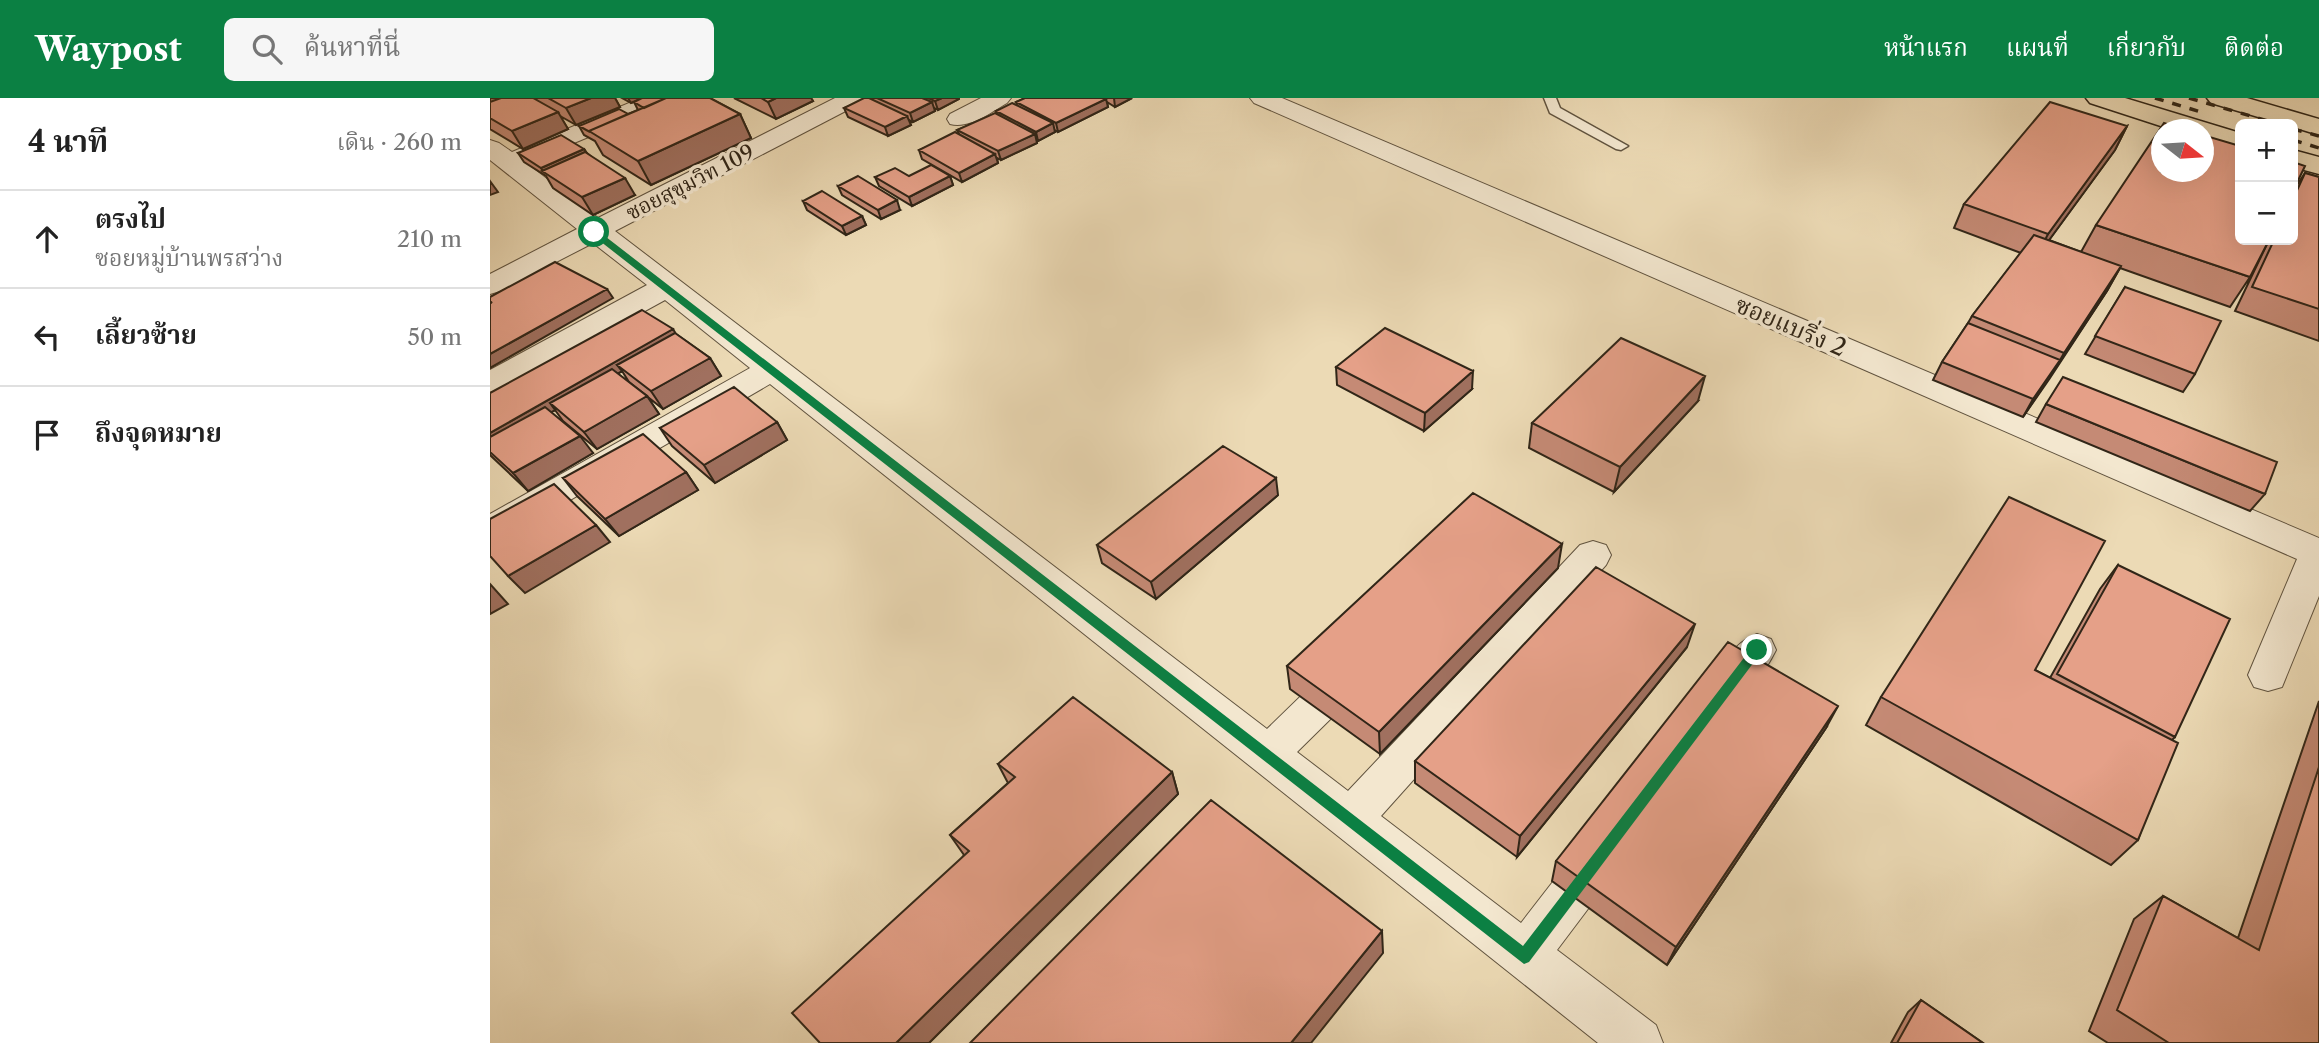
<!DOCTYPE html>
<html lang="th">
<head>
<meta charset="utf-8">
<style>
	body { margin:0; font-family:"Libre Caslon Text","Noto Serif Thai",serif; background:#f6f6f6; color:#222 }
	.controls { position:absolute; right:21px; top:21px; display:grid; overflow:hidden; border-radius:10px; box-shadow:0 7px 28px #0002 }
	.controls button { width:63px; height:63px; display:grid; place-items:center; padding:0; border:0; border-bottom:2px solid #e0e0e0; background:#fff; color:#222; font:35px sans-serif }
	.compass { position:absolute; left:1661px; top:21px; width:63px; height:63px; border-radius:50%; background:#fff; box-shadow:0 7px 28px #0002; rotate:107deg }
	.stop { position:absolute; width:21px; height:21px; margin:-16px; border:5px solid #0b8043; border-radius:50%; background:#fff }
	.stop.end { background:#0b8043; border-color:#fff; box-shadow:0 2px 7px #0008 }
	.list { margin:0; padding:0; list-style:none }
	h2 { display:flex; justify-content:space-between; align-items:center; height:91px; margin:0; padding:0 28px; font-size:30px }
	h2 small { font-size:23px; font-weight:400; color:#767676 }
	.list li { display:grid; grid-template-columns:46px 1fr auto; gap:21px; align-items:center; box-sizing:border-box; height:98px; padding:0 28px; border-top:2px solid #e0e0e0 }
	.list b { display:block; font-size:26px; white-space:nowrap }
	.list p { margin:0; font-size:23px; white-space:nowrap; color:#767676 }
	.list em { font-size:23px; font-style:normal; color:#767676 }
	.icon { flex:none; width:38px; height:38px; fill:none; stroke:currentColor; stroke-width:2; stroke-linecap:round; stroke-linejoin:round }
	.map { position:relative; flex:none; width:1829px; height:945px; overflow:hidden }
	header { display:flex; align-items:center; gap:42px; box-sizing:border-box; height:98px; padding:0 35px; background:#0b8043; color:#fff }
	header strong { font-size:33px }
	nav { display:flex; gap:38px; margin-inline-start:auto; font-size:24px }
	.search { width:490px; height:63px; background:#f6f6f6; display:flex; align-items:center; gap:18px; box-sizing:border-box; padding:0 24px; border-radius:10px; color:#767676; font-size:26px }
	main { display:flex }
	aside { flex:1; background:#fff }
	.map>svg:first-child { display:block }
	.lines { fill:none; stroke-linecap:round; stroke-linejoin:round }
	.lane-casing { stroke:#60533f; stroke-width:3 }
	.street-casing { stroke:#60533f; stroke-width:2 }
	.highway-casing { stroke:#312618; stroke-width:3 }
	.lane { fill:#f3e7cf; fill-rule:evenodd }
	.street { fill:#f3e7cf; fill-rule:evenodd }
	.highway { fill:#ecdab5; fill-rule:evenodd }
	.rail { stroke:#312618; stroke-width:3.5; stroke-dasharray:9 9; stroke-linecap:butt }
	.wall { fill:#c58a75; stroke:#312618; stroke-width:2 }
	.shaded-wall { fill:#a0705f; stroke:#312618; stroke-width:2 }
	.building { fill:#e5a088; stroke:#312618; stroke-width:2 }
	.route { fill:#0b8043 }
	.labels { text-anchor:middle; dominant-baseline:central; stroke-width:7; stroke-linejoin:round; paint-order:stroke }
	.far-street-label { font-size:21px; fill:#312618; stroke:#f3e7cf }
	.street-label { font-size:24px; fill:#312618; stroke:#f3e7cf }
</style>
</head>
<body>
<header>
<strong>Waypost</strong>
<div class="search"><svg class="icon" aria-label="search" viewBox="0 0 24 24"><circle cx="10" cy="10" r="6"/><path d="M15 15l6 6"/></svg>ค้นหาที่นี่</div>
<nav><a>หน้าแรก</a><a>แผนที่</a><a>เกี่ยวกับ</a><a>ติดต่อ</a></nav>
</header>
<main>
<aside>
<h2>4 นาที<small>เดิน · 260 m</small></h2>
<ul class="list">
<li><svg class="icon" aria-label="ahead" viewBox="0 0 24 24"><path d="M12 20V5M6 11l6-6 6 6"/></svg><div><b>ตรงไป</b><p>ซอยหมู่บ้านพรสว่าง</p></div><em>210 m</em></li>
<li><svg class="icon" aria-label="left" viewBox="0 0 24 24"><path d="M17 20v-9H6M10 6l-5 5 5 5"/></svg><div><b>เลี้ยวซ้าย</b></div><em>50 m</em></li>
<li><svg class="icon" aria-label="arrive" viewBox="0 0 24 24"><path d="M6 21V4h12l-3 4 3 4H6"/></svg><div><b>ถึงจุดหมาย</b></div></li>
</ul>
</aside>
<div class="map">
<svg width="1829" height="945" viewBox="0 0 1829 945">
	<rect width="100%" height="100%" fill="#ecdab5"/>
	<filter id="stains"><feTurbulence type="fractalNoise" baseFrequency=".00286" numOctaves="4"/><feColorMatrix values="0 0 0 0 .2 0 0 0 0 .09 0 0 0 0 .02 0 0 0 .5 -.17"/></filter>
	<radialGradient id="worn" r=".72"><stop offset=".6" stop-color="#630" stop-opacity="0"/><stop offset="1" stop-color="#630" stop-opacity=".3"/></radialGradient>
	<g class="lines">
		<defs>
			<path id="lane" d="M1054,0h12l4,10 68,38 -7,4 -5,-1 -66,-36z"/>
			<path id="street" d="M151,0h33l-4,5 -144,60 72,55 237,-120h30l-4,5 -246,128 652,498 70,-68 14,-4 14,4 6,12 -6,12 -68,67 51,39 232,-246 13,-4 13,4 5,10 -5,10 -225,251 140,107 65,-84 16,-6 16,6 6,15 -6,15 -61,81 99,75 7,18h-65l-828,-659 -267,155 -13,4v-29l260,-146 -85,-68 -164,90 -11,3v-23l157,-85 -54,-42 -93,48 -10,3v-20l87,-45 -87,-69v-20l9,3 13,9z
				M491,0h30l-4,5c-16,9 -37,26 -57,21l-3,-5 3,-5z
				M760,0h32l1037,440v58l-37,91 -14,4 -14,-4 -6,-12 49,-116 -1043,-456z
				M1267,536l14,5 5,11c-8,16 -35,60 -52,62 -5,1 -11,-2 -16,-4l-6,-12c11,-22 31,-54 55,-62z"/>
			<path id="highway" d="M1596,0h39l115,35v16l-36,-11v-8h-31l-83,-27z
				M1717,0h40l72,21v16l-26,-8v-3h-11l-71,-21z
				M1803,52l26,7v17l-26,-7z"/>
		</defs>
		<use href="#lane" class="lane-casing"/>
		<use href="#street" class="street-casing"/>
		<use href="#highway" class="highway-casing"/>
		<use href="#lane" class="lane"/>
		<use href="#street" class="street"/>
		<use href="#highway" class="highway"/>
		<path class="rail" d="M1665,0l46,14
			M1699,0l89,26
			M1803,31l26,7
			M1803,42l26,8"/>
	</g>
	<path class="wall" d="M0,0h125l5,9 -44,18 -16,-9 8,13 -45,20 -33,-20z
		M132,0h88l30,16 11,24 -100,47 -48,-30 -8,-14 -11,-6 -5,-9 49,-12 10,-4 -4,-8 -3,1z
		M244,0h77l2,3 -37,18z
		M380,0h89v1l-21,11 -4,-2 1,3 -22,11 -4,-2 2,5 -23,11 -40,-19 -4,-9z
		M535,0h107l-17,9 -8,-5 1,5 -50,25 -4,-2 1,2 -17,9 -1,-1v3l-36,17 -4,-2 1,5 -36,19 -40,-23 -3,-9 40,-16 -2,-4 40,-16 -1,-3 21,-6 -1,-3z
		M1637,28l-12,24 -66,90 32,12 15,-27 154,52 -20,30 -110,-39 -13,23 -84,126 -90,-37 9,-18 26,-39 4,-7 49,-63 -67,-25 10,-24z
		M94,51l3,4 48,42 -42,20 -40,-27 -7,-12 -22,-14 -6,-9z
		M1815,75l14,4v164l-84,-30 34,-71h24v-49z
		M419,78h41l3,9 -41,21 -33,-20 -4,-9z
		M348,88l62,24 -19,9 -39,-24z
		M313,103l59,15 4,9 -20,10 -39,-25z
		M1635,189l70,87 -12,18 -98,-38z
		M186,236l34,24 11,18 -58,33 -34,-27 -7,-11 -4,3 29,22 12,18 -62,35 -34,-28 -8,-11 -4,2 42,41 -65,38 -38,-36v-62z
		M846,269l136,22 -48,42 -87,-46z
		M1208,303l-84,91 -85,-44 3,-25z
		M1556,306l219,90 -15,17 -214,-89z
		M287,324l10,18 -72,43 -43,-37 -12,-18z
		M196,374l12,18 -79,46 -42,-40 -14,-18z
		M788,397l-122,104 -54,-36 -5,-18z
		M1628,467l57,172 -3,3 -34,100 -27,25 -245,-140 15,-28 154,-27 15,8 50,-89z
		M1068,470l-178,186 -90,-65 -3,-23z
		M1197,549l-170,210 -102,-74v-22z
		M1829,603v342h-211l-19,-12 45,-112 29,-23 75,42z
		M1336,630l-159,237 -115,-84 4,-20z
		M508,666l174,8 6,22 -249,249h-109l144,-188 -14,-20 58,-52z
		M1431,902l62,43h-92l17,-31z"/>
	<path class="shaded-wall" d="M0,0h45l1,1 -46,19z
		M101,0h24l5,9 -44,18 -10,-17z
		M138,0h14l-11,5z
		M286,0h35l2,3 -37,18 -8,-17z
		M452,0h17v1l-21,11 -3,-9z
		M624,0h18l-17,9z
		M616,1l2,8 -50,25 -2,-9z
		M442,4l3,9 -22,11 -3,-9z
		M68,14l10,17 -45,20 -11,-18z
		M250,16l11,24 -100,47 -13,-24z
		M417,18l4,9 -23,11 -3,-9z
		M563,25l2,9 -17,9 -2,-9z
		M1637,28l-12,24 -79,108 12,-24z
		M545,36l2,9 -36,17 -3,-9z
		M94,51l6,9 -47,13 -2,-3z
		M505,56l3,9 -36,19 -3,-9z
		M460,78l3,9 -41,21 -3,-9z
		M135,80l10,17 -42,20 -11,-18z
		M0,83l8,11 -8,3z
		M407,102l3,10 -19,9 -3,-9z
		M372,118l4,9 -20,10 -4,-9z
		M1631,168l-14,25 -57,87 14,-25z
		M117,191l6,9 -123,70v-14z
		M183,231l6,10 -62,26 5,6 -66,38 -6,-6 5,7 -65,37v-14z
		M220,260l11,18 -58,33 -12,-18z
		M1570,262l-10,18 -27,39 10,-18z
		M983,273l-1,18 -48,42 1,-18z
		M1215,278l-7,25 -84,91 6,-25z
		M157,298l12,18 -62,35 -13,-17z
		M287,324l10,18 -72,43 -11,-18z
		M90,338l13,17 -65,38 -15,-18z
		M196,374l12,18 -79,46 -14,-17z
		M786,380l2,17 -122,104 -5,-17z
		M106,427l14,17 -85,51 -17,-17z
		M1072,446l-4,24 -178,186 -1,-22z
		M0,486l18,20 -18,10z
		M1205,526l-8,23 -170,210 3,-21z
		M1348,608l-12,22 -159,237 9,-18z
		M682,674l6,22 -249,249h-33z
		M892,833l1,22 -72,90h-20z"/>
	<path class="building" d="M11,0h32l25,14 -46,19 -22,-13v-16z
		M58,0h43l-25,10z
		M152,0h24l-22,10 -10,-6z
		M176,0h44l30,16 -102,47 -49,-30z
		M271,0h15l-8,4z
		M374,0h5l38,18 -22,11 -41,-19z
		M387,0h45l10,4 -22,11z
		M438,0h14l-7,3z
		M535,0h80l1,1 -50,24 -40,-21z
		M1560,4l77,24 -79,108 -84,-30z
		M522,5l41,20 -17,9 -40,-21z
		M129,11l9,5 -39,17 1,1 -11,-6z
		M505,15l40,21 -37,17 -41,-21z
		M1674,25l21,7h-24v42h42v-37l37,11v94h29l-19,37 -154,-52z
		M465,34l40,22 -36,19 -40,-23z
		M71,37l23,14 -43,19 -23,-15z
		M95,54l40,26 -43,19 -40,-26z
		M1803,64l12,4 -12,25z
		M441,67l19,11 -41,21 -34,-20 20,-9 14,8z
		M1815,75l14,4v132l-67,-22 22,-47h19v-41z
		M368,78l39,24 -19,10 -40,-24z
		M332,93l40,25 -20,10 -39,-25z
		M1544,137l87,31 -57,87 -92,-37z
		M65,164l52,27 -117,65v-52l2,1 -2,-2v-4z
		M1635,189l96,34 -26,53 -100,-38z
		M152,212l31,19 -183,104v-40z
		M1478,225l92,37 -27,39 -91,-37z
		M895,230l88,43 -48,42 -89,-46z
		M185,235l35,25 -59,33 -34,-26z
		M1131,240l84,38 -85,91 -88,-44z
		M122,271l35,27 -63,36 -34,-29z
		M1573,279l214,85 -12,32 -219,-90z
		M244,289l43,35 -73,43 -44,-37z
		M55,309l35,29 -67,37 -23,-21v-15z
		M153,336l43,38 -81,47 -42,-41z
		M733,348l53,32 -125,104 -54,-37z
		M64,386l42,41 -88,51 -18,-20v-37z
		M983,395l89,51 -183,188 -92,-66z
		M1519,399l96,44 -70,129 143,73 -40,97 -257,-143z
		M1628,467l112,54 -55,118 -118,-63z
		M1106,469l99,57 -175,212 -105,-75z
		M1238,544l110,64 -162,241 -120,-86z
		M583,599l99,75 -276,271h-76l-28,-30 177,-162 -19,-16 65,-58 -17,-13z
		M1829,669v276h-150l-52,-33 46,-114 96,54z
		M721,702l171,131 -91,112h-321z
		M1431,902l62,43h-86z"/>
	<path class="route" d="M101,132h6l926,716 230,-300h8l2,4 -234,312 -5,2 -933,-730z"/>
	<g class="labels">
		<g class="far-street-label">
			<text transform="translate(200 84) rotate(-27)">ซอยสุขุมวิท 109</text>
		</g>
		<g class="street-label">
			<text transform="translate(1301 228) rotate(23)">ซอยแบริ่ง 2</text>
		</g>
	</g>
	<rect width="100%" height="100%" filter="url(#stains)"/>
	<rect width="100%" height="100%" fill="url(#worn)"/>
</svg>
<div class="controls">
<button>+</button>
<button>−</button>
</div>
<svg class="compass" viewBox="-18 -18 36 36"><path d="M0-13l5 13h-10z" fill="#e53935"/><path d="M0 13l5-13h-10z" fill="#767676"/></svg>
<div class="stop" style="left:104px;top:134px"></div>
<div class="stop end" style="left:1267px;top:552px"></div>
</div>
</main>
</body>
</html>
